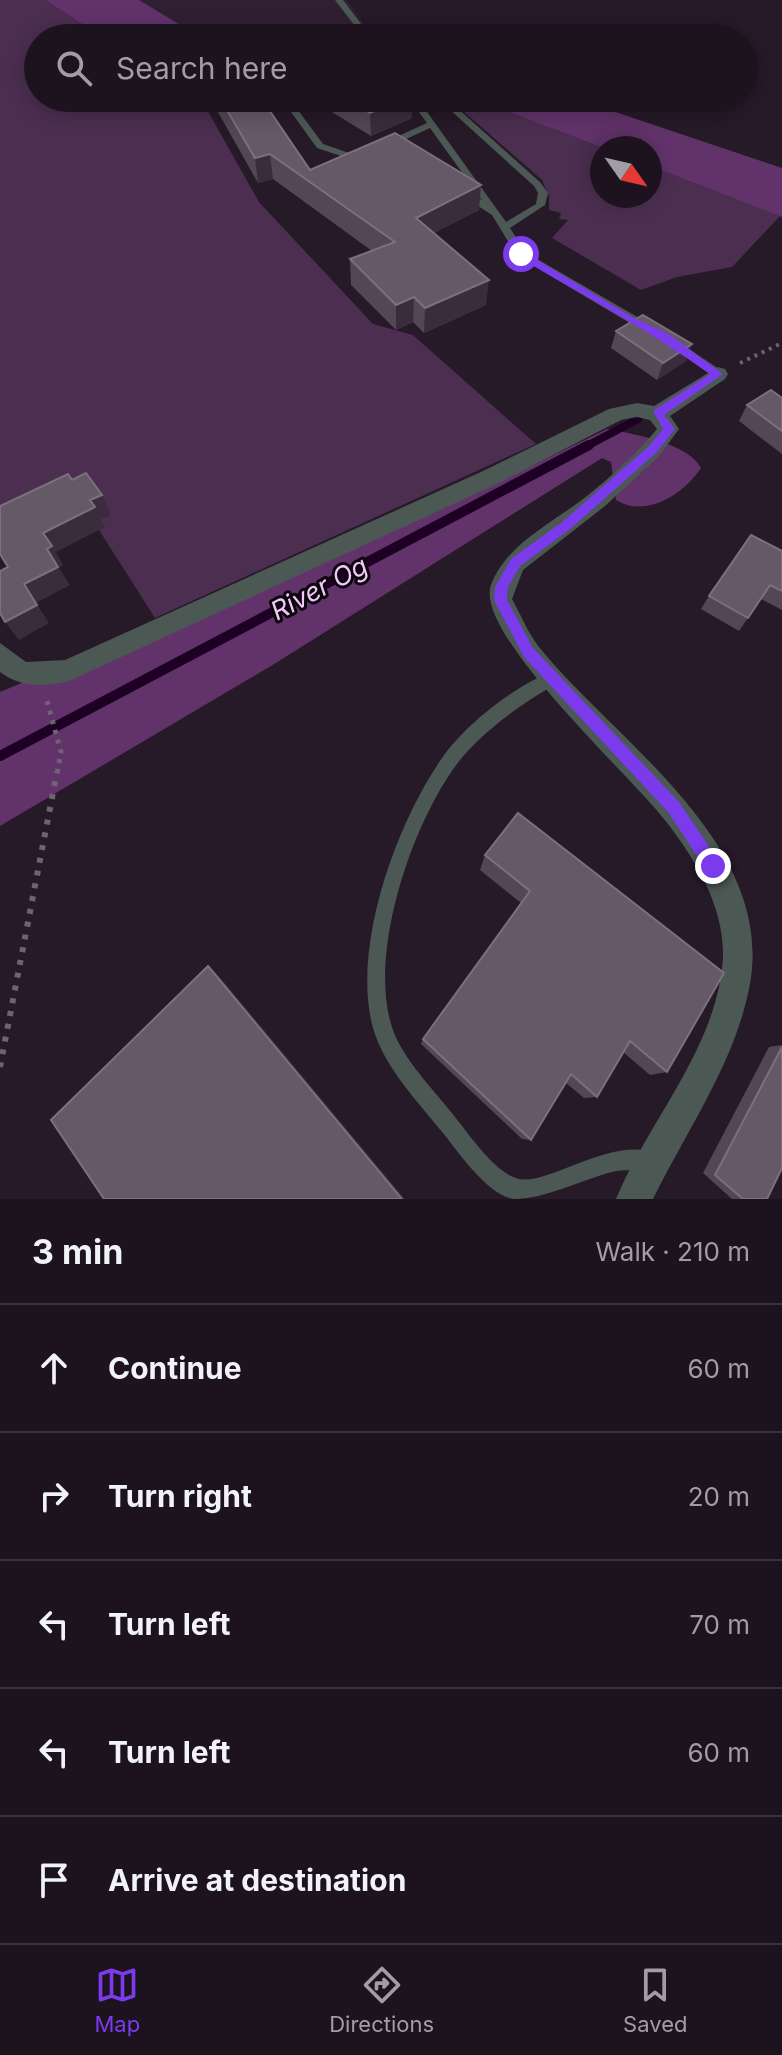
<!DOCTYPE html>
<html lang="en">
<head>
<meta charset="utf-8">
<style>
	body { margin:0; font-family:Inter,sans-serif; background:#251c27; color:#f1f3f6 }
	.compass { position:absolute; left:590px; top:136px; width:72px; height:72px; border-radius:50%; background:#1c131e; box-shadow:0 4px 20px #0003; rotate:124deg }
	.stop { position:absolute; width:24px; height:24px; margin:-18px; border:6px solid #7c3aed; border-radius:50%; background:#fff }
	.stop.end { background:#7c3aed; border-color:#fff; box-shadow:0 2px 8px #0008 }
	.list { margin:0; padding:0; list-style:none }
	h2 { display:flex; justify-content:space-between; align-items:center; height:104px; margin:0; padding:0 32px; font-size:34px }
	h2 small { font-size:26px; font-weight:400; color:#a09ea4 }
	.list li { display:grid; grid-template-columns:52px 1fr auto; gap:24px; align-items:center; box-sizing:border-box; height:128px; padding:0 32px; border-top:2px solid #3a323c }
	.list b { display:block; font-size:30px; white-space:nowrap }
	.list em { font-size:26px; font-style:normal; color:#a09ea4 }
	.icon { flex:none; width:44px; height:44px; fill:none; stroke:currentColor; stroke-width:2; stroke-linecap:round; stroke-linejoin:round }
	.map { position:relative; flex:none; width:782px; height:1199px; overflow:hidden }
	.search { position:absolute; background:#1c131e; box-shadow:0 4px 20px #0003; left:24px; right:24px; top:24px; height:88px; display:flex; align-items:center; gap:20px; box-sizing:border-box; padding:0 28px; border-radius:44px; color:#a09ea4; font-size:30px }
	.sheet { height:744px; background:#1c131e }
	nav { display:flex; justify-content:space-around; align-items:center; box-sizing:border-box; height:112px; border-top:2px solid #3a323c; background:#1c131e; font-size:22px; color:#a09ea4 }
	nav a { display:grid; justify-items:center; gap:4px }
	nav .on { color:#7c3aed }
	.map>svg:first-child { display:block }
	.built { fill:#301f33 }
	.green { fill:#4b2e50 }
	.forest { fill:#62336b }
	.lines { fill:none; stroke-linecap:round; stroke-linejoin:round }
	.stream-far1 { stroke:#1e0024; stroke-width:8 }
	.stream { stroke:#1e0024; stroke-width:10 }
	.path-far2 { stroke:#6e6370; stroke-width:4; stroke-dasharray:3 5; stroke-linecap:butt }
	.path-far1 { stroke:#6e6370; stroke-width:5; stroke-dasharray:4 6; stroke-linecap:butt }
	.path { stroke:#6e6370; stroke-width:6; stroke-dasharray:5 8; stroke-linecap:butt }
	.lane { fill:#4c5854; fill-rule:evenodd }
	.street { fill:#4c5854; fill-rule:evenodd }
	.wall { fill:#534655 }
	.shaded-wall { fill:#3a2c3c }
	.building { fill:#655867; stroke:#7c707e; stroke-width:2 }
	.route { fill:#7c3aed }
	.labels { text-anchor:middle; dominant-baseline:central; stroke-width:6; stroke-linejoin:round; paint-order:stroke }
	.water-label { font-size:26px; font-style:italic; fill:#f2c7f9; stroke:#0c070d }
</style>
</head>
<body>
<div class="map">
<svg width="782" height="1199" viewBox="0 0 782 1199">
	<rect width="100%" height="100%" fill="#261928"/>
	<path class="built" d="M139,0h208l28,38h-173z"/>
	<path class="green" d="M0,0h45l59,38h-66v60l163,1 58,103 114,122 40,11 123,109 -381,174 -56,-88 -99,2z
		M448,98h24l131,50 -1,48h48v-30l130,50 -48,51 -55,10 -36,13 -89,-52 16,-18 -9,-1 2,-6 -12,-3v-14l-7,-16z"/>
	<path class="forest" d="M45,0h94l63,38h-98z
		M472,98h102l208,70v49l-132,-51v-18h-47z
		M607,429c27,5 81,14 94,39 -16,25 -55,51 -85,32l-5,-38 -9,-4 -331,208 -271,160v-134l461,-192z"/>
	<g class="lines">
		<path class="stream-far1" d="M585,447l53,-28"/>
		<path class="stream" d="M0,756l589,-311"/>
		<path class="path-far2" d="M740,363l42,-20"/>
		<path class="path-far1" d="M47,701l14,51 -4,22"/>
		<path class="path" d="M0,1067l57,-295"/>
		<path class="lane" d="M335,0h8l29,38h-8z
			M281,98h8l34,46 32,11 7,-3 5,3 -11,6 -39,-13z
			M409,98h8l89,124 30,-18 2,-11 -4,-7 -97,-88h9l94,84 8,11 -3,12 -35,23 15,24 128,74v6h-8l-128,-76 -25,-41 -34,-22 8,-2 16,9 -52,-72 -41,19h-6v-4l44,-20z
			M674,339l48,32v6h-8l-44,-31 -2,-3z
			M551,672l5,2 2,5 -2,5c-33,19 -65,41 -91,70 -50,58 -98,198 -73,273 8,27 37,58 55,80 18,21 41,58 66,70 30,15 96,-44 146,-23l3,7 -3,7c-12,5 -31,0 -47,4 -31,8 -66,27 -99,27 -26,-5 -54,-46 -70,-66 -25,-31 -59,-66 -70,-105 -22,-80 23,-204 69,-270 23,-33 71,-71 109,-86z"/>
		<path class="street" d="M718,367l7,2 3,5 -3,5 -55,37 9,13 -20,27 -54,50 -82,64 -11,29c9,16 16,34 27,48 77,95 236,196 211,337 -14,77 -63,146 -97,215h-37c33,-79 103,-154 107,-243 1,-51 -29,-99 -59,-137 -31,-41 -191,-186 -173,-234 15,-41 63,-63 96,-89 25,-20 50,-43 70,-67l-7,-9 -13,-3 -16,3 -122,63 -430,198c-24,6 -48,7 -69,-9v-29l26,19 39,-2 418,-189 126,-62 28,-6 17,3z"/>
	</g>
	<path class="wall" d="M210,98h51l49,72 169,40 -45,23 52,72 -62,28 -11,-11 -17,8 -45,-45 -1,-26 22,-8 -99,-72 -15,4z
		M326,98h86v20l-41,18 -44,-27z
		M616,331l70,30 -29,19 -46,-32z
		M782,398v56l-43,-33 8,-16z
		M782,551v59l-21,-11 -22,32 -38,-22 8,-13z
		M518,813l149,259 -17,3 -27,-23 -26,45 -13,1 -18,-15 -35,57 -9,-1 -101,-95 2,-5 98,-136 -41,-33 5,-15z
		M782,1045v123l-15,31h-35l-29,-26 66,-126z"/>
	<path class="shaded-wall" d="M396,98h16v20l-41,18 -1,-23z
		M270,154l3,25 -15,4 -3,-25z
		M481,185l-2,25 -64,33 1,-25z
		M489,280l-3,25 -62,28 1,-25z
		M414,297l-1,25 -17,8v-25z
		M692,344l-6,17 -29,19 6,-17z
		M102,495l9,20 -10,4 4,8 -49,25 7,13 -4,3 11,17 -34,18 13,20 -30,17 -14,-18 19,-38 23,-35 -4,-16 47,-33z
		M208,966l10,9 187,224h-3z"/>
	<path class="building" d="M220,98h41l49,72 85,-37 86,52 -65,33 73,62 -64,28 -11,-11 -18,8 -46,-46 45,-17 -125,-88 -15,4z
		M345,98h60l-35,15z
		M643,315l49,29 -29,19 -47,-32z
		M771,390l11,8v33l-35,-26z
		M86,473l16,22 -12,5 5,7 -52,26 9,13 -5,3 11,18 -34,17 13,21 -32,17 -5,-9v-42l8,-4 -8,-13v-48l68,-32 4,6z
		M751,535l31,16v40l-12,-6 -22,33 -39,-22z
		M518,813l206,160 -57,99 -37,-31 -33,56 -26,-23 -40,66 -108,-101 107,-148 -45,-36z
		M208,966l194,233h-298l-53,-79z
		M782,1047v121l-15,31h-24l-28,-24z"/>
	<path class="route" d="M517,252h7l110,66 36,17 53,39 -59,41 11,14 -19,24 -86,76 -50,37 -12,21 -1,13 26,48 146,154 39,58 3,6 -8,7 -6,-2 -39,-59 -144,-155 -30,-57 1,-13 16,-28 50,-36 87,-76 15,-18 -10,-18 57,-37c-61,-44 -128,-79 -193,-118z"/>
	<g class="labels">
		<g class="water-label">
			<text transform="translate(319 588) rotate(-28)">River Og</text>
		</g>
	</g>
</svg>
<svg class="compass" viewBox="-18 -18 36 36"><path d="M0-13l5 13h-10z" fill="#e53935"/><path d="M0 13l5-13h-10z" fill="#a09ea4"/></svg>
<div class="stop" style="left:521px;top:254px"></div>
<div class="stop end" style="left:713px;top:866px"></div>
<div class="search"><svg class="icon" aria-label="search" viewBox="0 0 24 24"><circle cx="10" cy="10" r="6"/><path d="M15 15l6 6"/></svg>Search here</div>
</div>
<section class="sheet">
<h2>3 min<small>Walk · 210 m</small></h2>
<ul class="list">
<li><svg class="icon" aria-label="ahead" viewBox="0 0 24 24"><path d="M12 20V5M6 11l6-6 6 6"/></svg><div><b>Continue</b></div><em>60 m</em></li>
<li><svg class="icon" aria-label="right" viewBox="0 0 24 24"><path d="M7 20v-9h11M14 6l5 5-5 5"/></svg><div><b>Turn right</b></div><em>20 m</em></li>
<li><svg class="icon" aria-label="left" viewBox="0 0 24 24"><path d="M17 20v-9H6M10 6l-5 5 5 5"/></svg><div><b>Turn left</b></div><em>70 m</em></li>
<li><svg class="icon" aria-label="left" viewBox="0 0 24 24"><path d="M17 20v-9H6M10 6l-5 5 5 5"/></svg><div><b>Turn left</b></div><em>60 m</em></li>
<li><svg class="icon" aria-label="arrive" viewBox="0 0 24 24"><path d="M6 21V4h12l-3 4 3 4H6"/></svg><div><b>Arrive at destination</b></div></li>
</ul>
</section>
<nav>
<a class="on"><svg class="icon" aria-label="map" viewBox="0 0 24 24"><path d="M3 6l6-2 6 2 6-2v14l-6 2-6-2-6 2zM9 4v14M15 6v14"/></svg>Map</a>
<a><svg class="icon" aria-label="directions" viewBox="0 0 24 24"><path d="M12 3l9 9-9 9-9-9zM9 14v-3h6M13 9l2 2-2 2"/></svg>Directions</a>
<a><svg class="icon" aria-label="saved" viewBox="0 0 24 24"><path d="M7 4h10v16l-5-4-5 4z"/></svg>Saved</a>
</nav>
</body>
</html>
